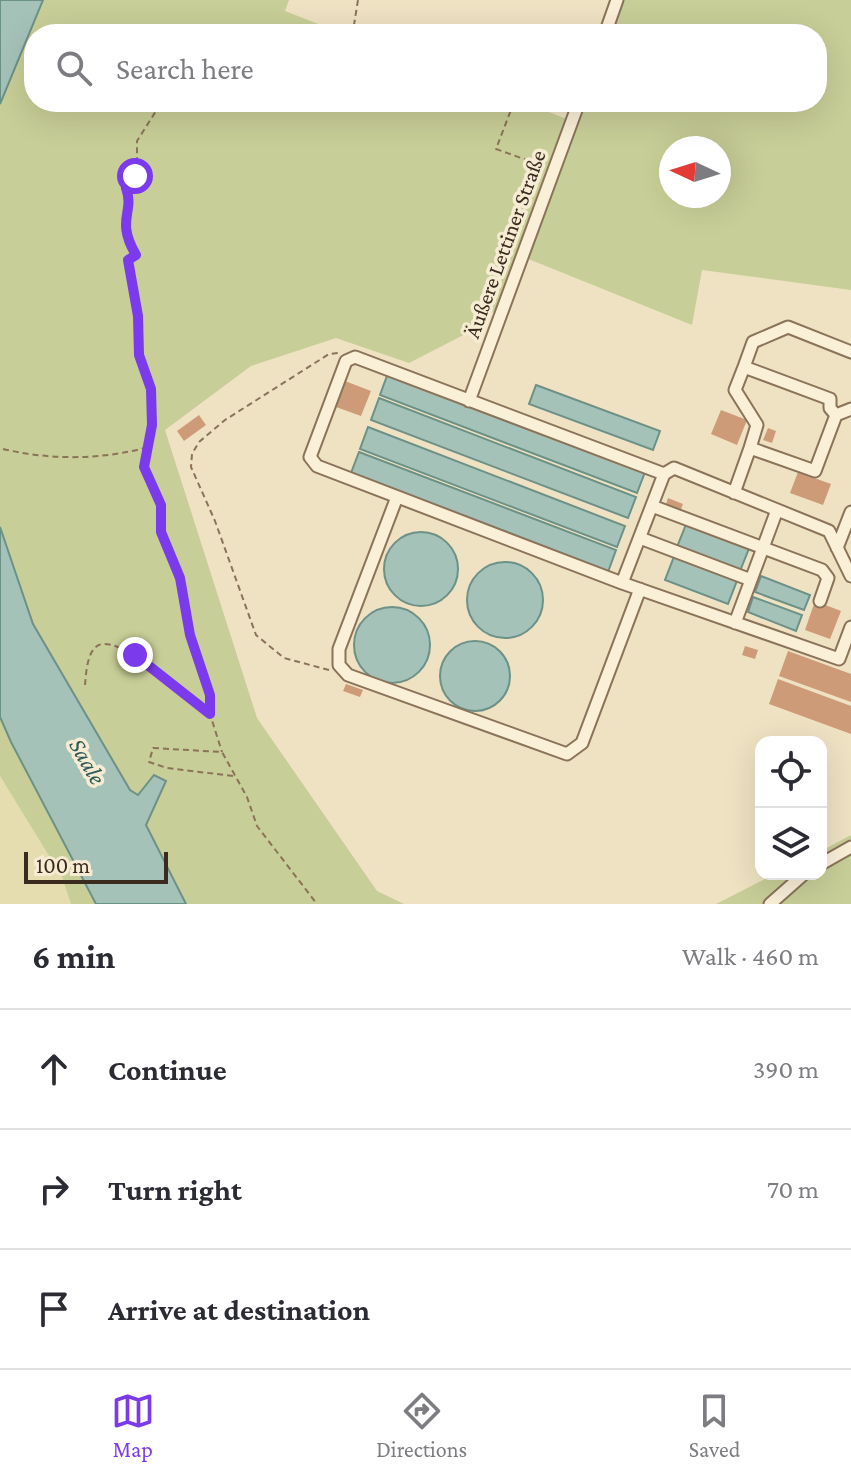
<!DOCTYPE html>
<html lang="en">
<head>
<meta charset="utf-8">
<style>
	body { margin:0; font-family:"Crimson Pro",serif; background:#f7f7f7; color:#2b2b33 }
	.controls { position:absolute; right:24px; bottom:24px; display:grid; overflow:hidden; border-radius:16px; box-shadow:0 8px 32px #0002 }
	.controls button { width:72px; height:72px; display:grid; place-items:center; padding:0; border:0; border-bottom:2px solid #e1e1e2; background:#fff; color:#2b2b33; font:40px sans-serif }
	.compass { position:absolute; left:659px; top:136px; width:72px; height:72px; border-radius:50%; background:#fff; box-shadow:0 8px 32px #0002; rotate:274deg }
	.scale { position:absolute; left:24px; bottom:20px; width:144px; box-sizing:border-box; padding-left:8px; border:4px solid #3a2b1e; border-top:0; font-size:22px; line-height:28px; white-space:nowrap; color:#3a2b1e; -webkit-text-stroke:6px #f6ecd3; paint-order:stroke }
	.stop { position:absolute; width:24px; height:24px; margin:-18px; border:6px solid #7c3aed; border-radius:50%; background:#fff }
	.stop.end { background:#7c3aed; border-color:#fff; box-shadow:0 2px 8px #0008 }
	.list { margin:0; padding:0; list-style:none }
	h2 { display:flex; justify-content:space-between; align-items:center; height:104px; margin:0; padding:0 32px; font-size:34px }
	h2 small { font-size:26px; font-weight:400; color:#7c7c81 }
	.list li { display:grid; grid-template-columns:52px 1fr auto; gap:24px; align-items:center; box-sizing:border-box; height:120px; padding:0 32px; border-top:2px solid #e1e1e2 }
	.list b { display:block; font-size:30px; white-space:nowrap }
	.list em { font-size:26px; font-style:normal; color:#7c7c81 }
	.icon { flex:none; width:44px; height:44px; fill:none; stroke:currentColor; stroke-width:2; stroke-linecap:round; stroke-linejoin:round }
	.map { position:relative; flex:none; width:851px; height:904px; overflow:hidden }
	.search { position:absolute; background:#fff; box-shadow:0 8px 32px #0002; left:24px; right:24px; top:24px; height:88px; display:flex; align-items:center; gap:20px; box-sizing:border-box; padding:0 28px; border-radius:32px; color:#7c7c81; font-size:30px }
	.sheet { height:464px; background:#fff }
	nav { display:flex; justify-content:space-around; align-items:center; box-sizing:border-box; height:112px; border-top:2px solid #e1e1e2; background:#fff; font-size:22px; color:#7c7c81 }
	nav a { display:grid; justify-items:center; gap:4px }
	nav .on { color:#7c3aed }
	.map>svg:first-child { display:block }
	.farmland { fill:#e5dcb0 }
	.green { fill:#c8ce97; fill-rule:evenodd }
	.water { fill:#a5c2b9; stroke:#6c9187; stroke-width:2 }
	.building { fill:#ce9b78 }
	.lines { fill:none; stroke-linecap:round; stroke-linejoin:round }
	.minor-casing { stroke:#8a7359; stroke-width:15 }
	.path { stroke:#8a7359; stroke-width:2; stroke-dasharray:6 4; stroke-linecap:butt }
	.minor { stroke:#faefd7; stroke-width:11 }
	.route { stroke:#7c3aed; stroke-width:10 }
	.labels { text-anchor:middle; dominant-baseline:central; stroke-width:7; stroke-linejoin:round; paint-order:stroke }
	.street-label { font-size:22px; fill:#3a2b1e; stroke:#f6ecd3 }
	.water-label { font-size:24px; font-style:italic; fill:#2d5a56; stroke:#f6ecd3 }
</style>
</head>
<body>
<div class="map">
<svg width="851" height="904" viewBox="0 0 851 904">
	<rect width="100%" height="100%" fill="#efe2c3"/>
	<path class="farmland" d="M0,776l62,101 9,27h-71z"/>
	<path class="green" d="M43,0h246l-4,11 59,23h-310v68h488l48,18 11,-18h236v-68h-210l12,-34h232v290l-149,-20 -10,55 -166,-67 -27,57 -7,-3 -11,14 -72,37 -73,-25 -85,28 -86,64 92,288 120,173 27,13h-218l-40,-79 -8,-30 -8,-5 -97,-166 -33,-97v-423zM671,148h48v48h-48z
		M0,717l11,25 85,162h-25l-9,-27 -62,-101z
		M851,835v69h-135l59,-30h46v-23z"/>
	<path class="water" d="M0,0h43l-43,104z
		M388,373l257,99 -8,21 -257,-98z
		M536,385l124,46 -7,19 -124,-46z
		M379,398l257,99 -8,21 -257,-98z
		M368,427l257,99 -8,21 -257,-98z
		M359,452l257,98 -8,22 -257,-99z
		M687,522l63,24 -10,25 -63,-24z
		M0,527l33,97 97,166 8,5 16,-20 12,6 -20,44 40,79h-90l-85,-162 -11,-25z
		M384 569a37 37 0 1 1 74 0a37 37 0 1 1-74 0Z
		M675,554l63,24 -10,26 -63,-24z
		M467 600a38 38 0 1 1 76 0a38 38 0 1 1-76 0Z
		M761,576l49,19 -6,15 -49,-18z
		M753,597l49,18 -6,16 -48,-19z
		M354 645a38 38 0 1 1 76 0a38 38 0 1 1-76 0Z
		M440 676a35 35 0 1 1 70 0a35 35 0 1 1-70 0Z"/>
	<path class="building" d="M345,381l26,10 -10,25 -25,-9z
		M721,410l26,10 -10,25 -26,-11z
		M199,415l7,10 -22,16 -7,-10z
		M768,428l8,3 -4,12 -9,-3z
		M798,472l33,12 -8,21 -33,-12z
		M668,498l15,6 -3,8 -15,-5z
		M815,601l26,10 -11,28 -25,-9z
		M745,646l13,4 -3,9 -13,-4z
		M788,651l63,23v28l-72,-26z
		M778,679l73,27v28l-82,-30z
		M346,684l17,6 -3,7 -17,-6z"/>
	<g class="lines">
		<defs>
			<path id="minor" d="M605,34l12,-34
				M851,352l-63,-25 -35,15 -9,25 86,32v9l6,7 15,-6
				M744,367l-9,23 22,35 -7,23
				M469,401l110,-299
				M664,474l-309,-117 -9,4 -36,96 7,9 305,117 217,76 12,-32
				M734,493l16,-45 65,23 21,-56
				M397,497l-58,152v16l9,10 219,79 15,-11 58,-154
				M652,506l170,64 6,8 -8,23
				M640,538l111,42
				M837,548l14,-36
				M622,583l42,-109 10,-6 155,63 22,45
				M735,623l42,-113
				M821,864l30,-17
				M770,904l34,-30"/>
		</defs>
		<use href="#minor" class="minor-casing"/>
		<path class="path" d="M358,0l-5,31 7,3
			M172,102l-16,9 -19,30v29l-11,18c9,25 -12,31 10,67l-8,5 10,56 1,39 12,34 1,36 -8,42 17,38v27l19,46 10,57 20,60v19l12,38
			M514,102l-18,47 31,11
			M3,449c47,11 95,11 142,-1
			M329,670l-45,-12 -28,-23 -41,-114 -24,-54 1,-13 7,-12 26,-22 104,-66 9,-1
			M85,685c1,-11 2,-35 14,-40 22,-10 93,53 110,69
			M233,776l-66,-8 -18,-6 4,-14 69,4 25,45 10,29 60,78"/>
		<use href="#minor" class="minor"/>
	</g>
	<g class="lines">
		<path class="route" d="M135,176l-9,12c9,25 -11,31 10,67l-8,5 10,56 1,39 12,34 1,36 -8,42 17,38v27l19,46 10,57 20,60v19l-75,-59"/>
	</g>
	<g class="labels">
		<g class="street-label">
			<text transform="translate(505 244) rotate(-70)">Äußere Lettiner Straße</text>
		</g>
		<g class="water-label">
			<text transform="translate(88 761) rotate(60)">Saale</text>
		</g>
	</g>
</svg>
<div class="controls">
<button><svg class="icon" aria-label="locate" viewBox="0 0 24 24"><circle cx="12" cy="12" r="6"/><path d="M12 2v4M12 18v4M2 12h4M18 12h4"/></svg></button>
<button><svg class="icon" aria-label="layers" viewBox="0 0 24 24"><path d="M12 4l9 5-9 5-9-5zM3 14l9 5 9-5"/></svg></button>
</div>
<svg class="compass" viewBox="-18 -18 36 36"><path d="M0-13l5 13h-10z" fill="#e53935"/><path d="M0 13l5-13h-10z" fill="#7c7c81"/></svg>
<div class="scale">100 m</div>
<div class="stop" style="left:135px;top:176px"></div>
<div class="stop end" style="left:135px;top:655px"></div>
<div class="search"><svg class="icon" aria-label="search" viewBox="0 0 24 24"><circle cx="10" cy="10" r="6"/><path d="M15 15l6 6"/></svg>Search here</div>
</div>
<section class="sheet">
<h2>6 min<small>Walk · 460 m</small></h2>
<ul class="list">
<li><svg class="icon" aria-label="ahead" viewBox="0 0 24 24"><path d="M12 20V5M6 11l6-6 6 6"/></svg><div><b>Continue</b></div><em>390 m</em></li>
<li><svg class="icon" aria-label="right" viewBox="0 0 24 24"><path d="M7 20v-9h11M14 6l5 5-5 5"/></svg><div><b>Turn right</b></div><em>70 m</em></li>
<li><svg class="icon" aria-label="arrive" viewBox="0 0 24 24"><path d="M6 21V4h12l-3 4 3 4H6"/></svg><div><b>Arrive at destination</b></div></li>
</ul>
</section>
<nav>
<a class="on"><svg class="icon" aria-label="map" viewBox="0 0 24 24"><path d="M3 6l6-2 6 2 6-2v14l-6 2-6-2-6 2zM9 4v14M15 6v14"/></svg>Map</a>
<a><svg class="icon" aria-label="directions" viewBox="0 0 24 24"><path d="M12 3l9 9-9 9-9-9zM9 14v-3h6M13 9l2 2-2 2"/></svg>Directions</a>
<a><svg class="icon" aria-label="saved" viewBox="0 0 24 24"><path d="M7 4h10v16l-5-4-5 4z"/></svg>Saved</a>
</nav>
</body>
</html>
